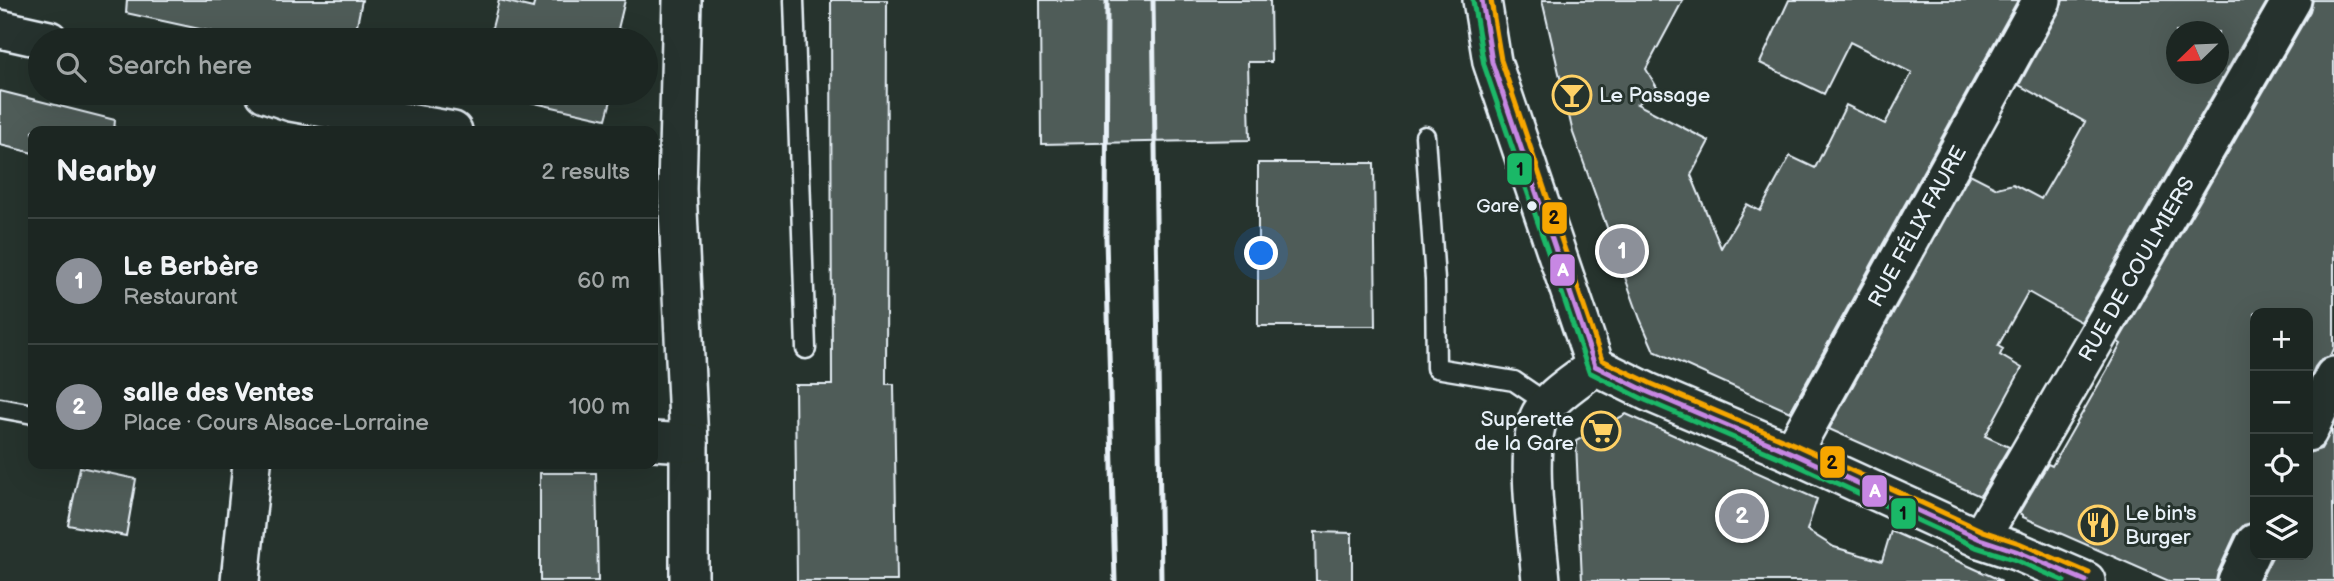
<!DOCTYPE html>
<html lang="en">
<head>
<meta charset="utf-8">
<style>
	body { margin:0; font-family:"Balsamiq Sans",sans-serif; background:#29322f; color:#f1f3f6 }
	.controls { position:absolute; right:21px; bottom:21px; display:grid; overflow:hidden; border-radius:14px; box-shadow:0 7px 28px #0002 }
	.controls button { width:63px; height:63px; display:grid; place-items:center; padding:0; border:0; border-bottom:2px solid #3a4340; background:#1c2622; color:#f1f3f6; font:35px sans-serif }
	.compass { position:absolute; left:2166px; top:21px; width:63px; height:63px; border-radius:50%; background:#1c2622; box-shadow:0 7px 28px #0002; rotate:247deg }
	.you { position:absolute; left:1262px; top:254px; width:24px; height:24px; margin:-18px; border:5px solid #fff; border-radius:50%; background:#1a73e8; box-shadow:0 0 0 10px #1a73e833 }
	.badge { display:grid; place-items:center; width:46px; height:46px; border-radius:50%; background:#8c9099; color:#fff; font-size:23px; font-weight:700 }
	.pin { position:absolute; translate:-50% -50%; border:4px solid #fff; box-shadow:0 2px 7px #0006 }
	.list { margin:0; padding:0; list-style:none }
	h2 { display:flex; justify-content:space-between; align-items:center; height:91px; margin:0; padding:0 28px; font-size:30px }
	h2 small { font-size:23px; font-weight:400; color:#a0a5a5 }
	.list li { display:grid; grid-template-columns:46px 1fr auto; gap:21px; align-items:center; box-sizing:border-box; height:126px; padding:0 28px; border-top:2px solid #3a4340 }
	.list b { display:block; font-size:26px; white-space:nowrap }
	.list p { margin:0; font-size:23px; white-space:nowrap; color:#a0a5a5 }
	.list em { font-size:23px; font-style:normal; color:#a0a5a5 }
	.icon { flex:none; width:38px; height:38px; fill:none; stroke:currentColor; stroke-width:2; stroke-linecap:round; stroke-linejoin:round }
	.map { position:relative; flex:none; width:2334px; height:581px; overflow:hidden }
	.search { position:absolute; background:#1c2622; box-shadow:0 7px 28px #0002; left:28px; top:28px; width:630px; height:77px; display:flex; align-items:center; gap:18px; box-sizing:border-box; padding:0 24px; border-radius:38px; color:#a0a5a5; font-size:26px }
	.panel { position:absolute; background:#1c2622; box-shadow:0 7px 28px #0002; left:28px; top:126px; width:630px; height:343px; border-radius:14px }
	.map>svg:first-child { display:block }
	.building { fill:#505c59; stroke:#e8f1f8; stroke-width:2; fill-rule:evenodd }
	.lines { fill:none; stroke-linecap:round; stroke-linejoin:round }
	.service-casing { stroke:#e8f1f8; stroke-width:23 }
	.minor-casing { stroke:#e8f1f8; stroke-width:42 }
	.service { stroke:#26332d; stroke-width:18 }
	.minor { stroke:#26332d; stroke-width:37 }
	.rail { stroke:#e8f1f8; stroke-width:5 }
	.bus-1-casing { stroke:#26332d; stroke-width:10 }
	.bus-2-casing { stroke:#26332d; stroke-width:10 }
	.bus-3-casing { stroke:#26332d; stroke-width:10 }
	.bus-1 { stroke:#c787e3; stroke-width:5 }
	.bus-2 { stroke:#1ab867; stroke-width:5 }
	.bus-3 { stroke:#f7a600; stroke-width:5 }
	.bus-dot { fill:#e8f1f8; stroke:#26332d; stroke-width:2.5 }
	.labels { text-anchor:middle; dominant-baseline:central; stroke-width:6; stroke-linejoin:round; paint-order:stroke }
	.bus-label { font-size:19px; fill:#e8f1f8; stroke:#26332d; text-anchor:end }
	.poi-label { font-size:21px; fill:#e8f1f8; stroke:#26332d; text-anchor:start }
	.street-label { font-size:21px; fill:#e8f1f8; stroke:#26332d }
	.line-badge { stroke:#26332d; stroke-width:2.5 }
	.badge-label { font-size:19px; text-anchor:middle; font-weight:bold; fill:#fff }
	.pale-badge-label { font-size:19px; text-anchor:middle; font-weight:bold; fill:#111 }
</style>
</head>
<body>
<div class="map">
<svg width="2334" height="581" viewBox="0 0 2334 581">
	<rect width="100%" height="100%" fill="#26332d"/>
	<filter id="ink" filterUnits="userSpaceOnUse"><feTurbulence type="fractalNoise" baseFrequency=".0143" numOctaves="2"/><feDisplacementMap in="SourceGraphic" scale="14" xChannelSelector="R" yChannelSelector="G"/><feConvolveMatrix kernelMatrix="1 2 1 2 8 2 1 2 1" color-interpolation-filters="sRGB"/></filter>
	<g filter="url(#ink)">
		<path class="building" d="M127,0h235l-8,40h-104l-124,-27z
			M499,0l34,8 2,-8h90l-7,29 9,2 -2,9h-136z
			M831,0h56l-1,384h8l3,197h-100l-2,-196h37z
			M1040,0h230l1,62h-23l2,78 -209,4z
			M1542,0h141l-37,69 13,22 -22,13 72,37 -18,34 30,73 26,-44 13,7 30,-55 25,12 31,-63 39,19 27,-51 -62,-31 -26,52 -64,-31 29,-63h229l-228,412 -136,-61 -14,-32 -67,-186z
			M2063,0h205l-187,322 -53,-30 -30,54 5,3 -3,6 22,13 -37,68 24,11 -29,49 -151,-67 141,-255 27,14 16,-4 28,15 29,-50 15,-27 -66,-37 41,-75zM2176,32h42v42h-42z
			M2313,0h21v349l-3,7 -10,3 -6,8 -7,16v-70h-53v209l-11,3 -8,8 -18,39 -2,9h-47l-146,-64v-2l-4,-2 29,-49 4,2 56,-98 13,-24 -3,-2 192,-331z
			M0,91l115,29 -1,11h-81v22l-33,-8z
			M490,93h123l-7,26z
			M1258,163h116l2,163h-118z
			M1626,414l191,85 -10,31 27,17 48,14 9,-30 111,50h-420l-6,-140z
			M2332,429l2,152h-74l13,-26h35v-102l13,-4z
			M80,467l56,12 -10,57 -58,-11z
			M540,473h56l2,108h-58z
			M1315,532l37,1v48h-36z"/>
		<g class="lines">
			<defs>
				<path id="service" d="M794,0l12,349
					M1425,136l10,144 1,88 78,13 34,23
					M0,408l33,6"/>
				<g id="minor">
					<path d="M682,0l-5,189 12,254v138"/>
					<path d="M1482,0l10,62 103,304"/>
					<path d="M0,29l49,11"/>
					<path d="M265,93l26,9 162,29"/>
					<path d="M1595,366l53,26 144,61 188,86 36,12 70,30"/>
					<path d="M2308,432l26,-56"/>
					<path d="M653,441l36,2"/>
					<path id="s1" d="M1792,453l250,-453"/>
					<path id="s2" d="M1980,539l312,-539"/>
					<path d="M240,581l12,-117"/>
					<path d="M1541,581c-3,-41 -17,-127 -2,-164 8,-19 40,-38 56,-51"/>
					<path d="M2237,581l18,-38"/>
				</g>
			</defs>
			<use href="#service" class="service-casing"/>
			<use href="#minor" class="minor-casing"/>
			<use href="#service" class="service"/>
			<use href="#minor" class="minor"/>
			<path class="rail" d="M1107,0l-1,237 9,344
				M1153,0l8,581"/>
			<defs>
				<path id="bus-1" d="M1482,0l10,62 103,304 53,26 144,61 188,86 36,12 70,30"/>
				<path id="bus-2" d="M1473,1l11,64 105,307 56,28 143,61 188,86 37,12 51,22"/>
				<path id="bus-3" d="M1491,0l10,60 101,300 50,24 144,61 187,86 36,12 70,30"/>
			</defs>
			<use href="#bus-1" class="bus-1-casing"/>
			<use href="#bus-2" class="bus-2-casing"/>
			<use href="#bus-3" class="bus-3-casing"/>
			<use href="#bus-1" class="bus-1"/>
			<use href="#bus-2" class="bus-2"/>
			<use href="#bus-3" class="bus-3"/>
		</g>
	</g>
	<defs>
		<symbol id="bar-ring" viewBox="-11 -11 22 22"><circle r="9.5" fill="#26332d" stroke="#ffd166" stroke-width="1.5"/><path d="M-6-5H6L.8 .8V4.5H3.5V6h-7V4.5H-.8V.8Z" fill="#ffd166"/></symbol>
		<symbol id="supermarket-ring" viewBox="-11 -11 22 22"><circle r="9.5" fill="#26332d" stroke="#ffd166" stroke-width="1.5"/><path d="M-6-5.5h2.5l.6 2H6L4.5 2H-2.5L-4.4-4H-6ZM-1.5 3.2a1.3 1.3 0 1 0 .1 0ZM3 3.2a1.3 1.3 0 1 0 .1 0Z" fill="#ffd166"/></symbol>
		<symbol id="restaurant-ring" viewBox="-11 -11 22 22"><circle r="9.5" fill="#26332d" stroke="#ffd166" stroke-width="1.5"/><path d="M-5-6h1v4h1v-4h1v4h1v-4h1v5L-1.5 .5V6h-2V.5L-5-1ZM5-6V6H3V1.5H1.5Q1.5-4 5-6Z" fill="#ffd166"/></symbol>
	</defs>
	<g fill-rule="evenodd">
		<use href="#bar-ring" x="1550" y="73" width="44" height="44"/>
		<use href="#supermarket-ring" x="1579" y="409" width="44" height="44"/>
		<use href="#restaurant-ring" x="2076" y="503" width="44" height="44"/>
	</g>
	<circle class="bus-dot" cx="1532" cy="206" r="6"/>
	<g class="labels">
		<g class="bus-label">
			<text x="1519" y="206">Gare</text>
		</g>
		<g class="poi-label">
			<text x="1599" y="95">Le Passage</text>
			<text x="1574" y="419" text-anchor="end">Superette<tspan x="1574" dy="24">de la Gare</tspan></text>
			<text x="2125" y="513">Le bin's<tspan x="2125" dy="24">Burger</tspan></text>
		</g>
		<g class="street-label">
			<text stroke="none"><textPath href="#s1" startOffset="259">RUE FÉLIX FAURE</textPath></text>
			<text stroke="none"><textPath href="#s2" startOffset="312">RUE DE COULMIERS</textPath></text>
		</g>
	</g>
	<g class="line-badge">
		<rect x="1506" y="152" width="27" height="34" rx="7" fill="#1ab867"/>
		<rect x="1541" y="201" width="27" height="34" rx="7" fill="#f7a600"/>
		<rect x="1549" y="253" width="27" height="34" rx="7" fill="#c787e3"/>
		<rect x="1819" y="445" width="27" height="34" rx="7" fill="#f7a600"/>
		<rect x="1861" y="474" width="27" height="34" rx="7" fill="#c787e3"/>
		<rect x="1890" y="497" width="27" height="33" rx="7" fill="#1ab867"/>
	</g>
	<g class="badge-label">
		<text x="1563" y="277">A</text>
		<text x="1875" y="498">A</text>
	</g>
	<g class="pale-badge-label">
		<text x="1520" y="176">1</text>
		<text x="1554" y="224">2</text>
		<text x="1832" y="469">2</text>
		<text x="1903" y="520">1</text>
	</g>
</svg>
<div class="controls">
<button>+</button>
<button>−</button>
<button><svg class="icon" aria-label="locate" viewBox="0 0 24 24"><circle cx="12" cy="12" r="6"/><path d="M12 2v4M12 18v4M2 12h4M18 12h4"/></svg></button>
<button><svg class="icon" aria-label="layers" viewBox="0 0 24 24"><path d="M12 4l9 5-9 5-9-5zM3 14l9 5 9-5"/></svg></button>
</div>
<svg class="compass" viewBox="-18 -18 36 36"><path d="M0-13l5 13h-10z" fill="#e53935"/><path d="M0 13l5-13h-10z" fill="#a0a5a5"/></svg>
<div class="you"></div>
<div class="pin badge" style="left:1622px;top:251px">1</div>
<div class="pin badge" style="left:1742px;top:516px">2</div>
<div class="search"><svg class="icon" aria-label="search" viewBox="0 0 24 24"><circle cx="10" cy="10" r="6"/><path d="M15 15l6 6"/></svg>Search here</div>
<section class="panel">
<h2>Nearby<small>2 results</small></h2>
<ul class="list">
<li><span class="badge">1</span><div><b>Le Berbère</b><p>Restaurant</p></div><em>60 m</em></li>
<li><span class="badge">2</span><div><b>salle des Ventes</b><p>Place · Cours Alsace-Lorraine</p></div><em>100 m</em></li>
</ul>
</section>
</div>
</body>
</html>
